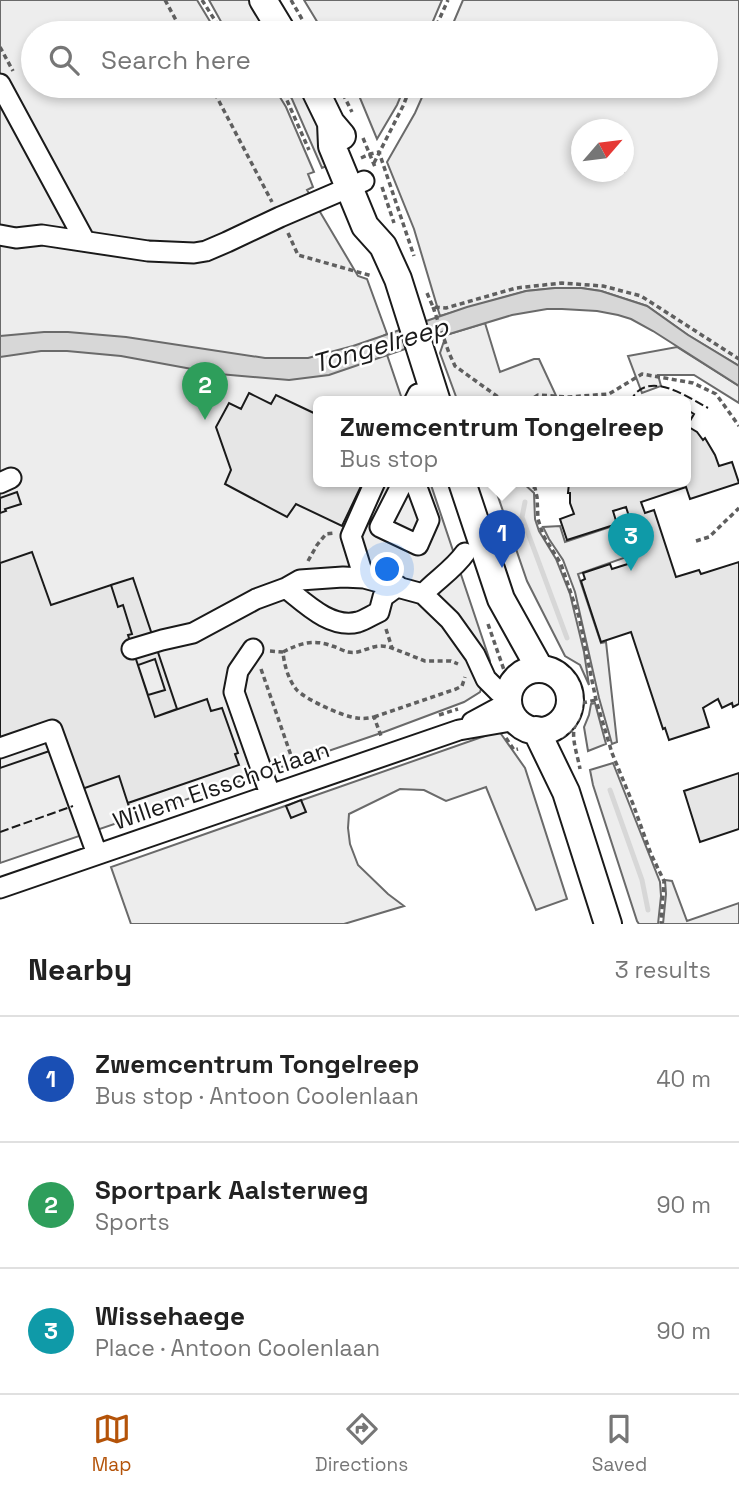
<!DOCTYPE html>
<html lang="en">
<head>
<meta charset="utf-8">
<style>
	body { margin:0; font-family:"Space Grotesk",sans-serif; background:#f6f6f6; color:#222 }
	.compass { position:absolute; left:571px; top:119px; width:63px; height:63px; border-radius:50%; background:#fff; box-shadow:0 4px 10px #0003; rotate:62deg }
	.you { position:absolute; left:388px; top:570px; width:24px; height:24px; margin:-18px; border:5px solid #fff; border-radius:50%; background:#1a73e8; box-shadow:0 0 0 10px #1a73e833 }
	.badge { display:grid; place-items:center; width:46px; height:46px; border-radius:50%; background:#b45309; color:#fff; font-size:23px; font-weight:700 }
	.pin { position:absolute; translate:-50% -58px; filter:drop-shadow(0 2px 4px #0008) }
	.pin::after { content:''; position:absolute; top:37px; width:24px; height:21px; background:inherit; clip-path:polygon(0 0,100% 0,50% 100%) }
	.popup { position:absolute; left:313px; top:396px; width:378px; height:91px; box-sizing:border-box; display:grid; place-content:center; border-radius:10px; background:#fff; filter:drop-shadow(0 2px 5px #0005); font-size:23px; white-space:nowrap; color:#767676 }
	.popup b { font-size:26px; color:#222 }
	.popup::after { content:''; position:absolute; left:50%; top:100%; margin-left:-14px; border:14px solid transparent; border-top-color:#fff }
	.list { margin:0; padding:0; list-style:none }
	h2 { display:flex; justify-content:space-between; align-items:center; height:91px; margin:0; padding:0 28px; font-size:30px }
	h2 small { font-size:23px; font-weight:400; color:#767676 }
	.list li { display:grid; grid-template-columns:46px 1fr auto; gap:21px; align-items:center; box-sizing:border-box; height:126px; padding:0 28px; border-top:2px solid #e0e0e0 }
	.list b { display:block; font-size:26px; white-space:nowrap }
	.list p { margin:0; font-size:23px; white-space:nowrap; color:#767676 }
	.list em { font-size:23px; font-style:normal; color:#767676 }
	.icon { flex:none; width:38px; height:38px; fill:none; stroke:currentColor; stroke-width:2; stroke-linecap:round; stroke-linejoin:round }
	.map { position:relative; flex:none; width:739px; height:924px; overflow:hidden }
	.search { position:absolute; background:#fff; box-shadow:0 4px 10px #0003; left:21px; right:21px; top:21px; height:77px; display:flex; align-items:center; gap:18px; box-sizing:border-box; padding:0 24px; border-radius:38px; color:#767676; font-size:26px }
	.sheet { height:469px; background:#fff }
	nav { display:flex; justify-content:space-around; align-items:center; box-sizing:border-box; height:98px; border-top:2px solid #e0e0e0; background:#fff; font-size:19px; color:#767676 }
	nav a { display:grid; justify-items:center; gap:4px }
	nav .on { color:#b45309 }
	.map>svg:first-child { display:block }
	.built { fill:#ededed; stroke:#6a6a6a; stroke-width:2; fill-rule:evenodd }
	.water { fill:#d7d7d7; stroke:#6a6a6a; stroke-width:2 }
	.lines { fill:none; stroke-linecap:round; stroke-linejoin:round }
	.stream { stroke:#d7d7d7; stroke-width:5 }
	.building { fill:#e6e6e6; stroke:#1a1a1a; stroke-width:2; fill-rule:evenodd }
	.minor-casing { stroke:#1a1a1a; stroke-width:23 }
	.major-casing { stroke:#1a1a1a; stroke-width:30 }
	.path { stroke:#5f5f5f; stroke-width:3.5; stroke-dasharray:5 3.5; stroke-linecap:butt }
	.minor { stroke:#fff; stroke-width:19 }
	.major { stroke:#fff; stroke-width:26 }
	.fence { stroke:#1a1a1a; stroke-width:2; stroke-dasharray:9 3.5; stroke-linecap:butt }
	.labels { text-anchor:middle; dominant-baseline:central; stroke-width:5; stroke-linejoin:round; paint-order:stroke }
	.street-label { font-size:24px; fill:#1a1a1a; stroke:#fff }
	.water-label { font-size:26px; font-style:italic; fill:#1a1a1a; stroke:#fff }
</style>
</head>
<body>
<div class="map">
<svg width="739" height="924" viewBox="0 0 739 924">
	<rect width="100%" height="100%" fill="#fff"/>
	<path class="built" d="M0,0h197l20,33h-184v53h239l3,3 11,18 28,65 -6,2 5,13 -6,3 51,86 9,3 20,55 -6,3 22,65h-85v80h112l60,179 -10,31 -16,10 -80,30 -384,131z
		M209,0h41l21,33h-42l-5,-6z
		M304,0h138l-14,33h-104z
		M463,0h276v366l-51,-31 -41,-29 -46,-15 -20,-3h-25l-30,3 -86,25 -26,-87 -27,-67 28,-49 12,-27h279v-53h-257zM582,130h42v42h-42z
		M283,86h19l32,77 -12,5 -30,-69z
		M355,86h50l-8,19 -20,34z
		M485,323l15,49 34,-13h5l20,43h-101l-18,-49 6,-18z
		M677,347l62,39v17l-45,-28h-36l3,11 -19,7 -14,-37z
		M493,482h29l12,11 1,26 4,12 17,28 14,35 14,58 5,33 -9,-20 -15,-9 -38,-75z
		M628,521l10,32 -60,21 23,69 5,-1 11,100 -5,2 -13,-46 -24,-106 -12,-32 -14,-21 -6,-12 17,-1 5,16z
		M595,703l11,41 -18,7 -4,-24 5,-12 2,-11z
		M499,731l26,37 42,131 -31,11 -50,-123 -40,14 -22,-11 -24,-1 -51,25 -1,14 2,16 8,21 30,29 16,12 -60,18h-213l-20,-57z
		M613,763l47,119 1,14 -3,28h-19l-2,-3 -44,-136 -3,-15z
		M665,880l7,1 15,40 52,-18v21h-76l3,-30z"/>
	<path class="water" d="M555,288h26l20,3 46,15 41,29 51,31v20l-86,-55 -22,-12 -13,-4 -21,-4 -35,-2h-15l-35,6 -66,20 -117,40 -40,5 -70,-6 -98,-18 -54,-5h-26l-41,6v-21l44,-4h24l58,5 139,21h43l45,-12 114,-39 59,-16z"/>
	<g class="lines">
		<path class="stream" d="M525,502l-3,15 45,121
			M610,790l32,90 6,30"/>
	</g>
	<path class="building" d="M249,393l22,11 5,-9 42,20v67h45l-21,44 -46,-22 -9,13 -62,-33 6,-14 -15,-43 13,-24 12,6z
		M686,409l8,5 -7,12 10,6 6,8 2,-2 10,17 4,11 13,-4 7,21 -49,16 -4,-12 -45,15 4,11 9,-3 22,67 23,-7 2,4 38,-12v142l-6,3 -1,-4 -10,5 -4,-9 -15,9 6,19 -40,13 -4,-12 -2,1 -32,-97 -30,10 -20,-61 4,-2 -2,-6 27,-9 2,5 22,-7 -2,-5 9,-3 -15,-47 -13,4 4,13 -50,16 -7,-21 14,-5 -4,-11v-10h-2l1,-10 1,-1h116z
		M17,492l4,12 -16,5 1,2 -6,2v-15z
		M32,552l19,53 60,-20 7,22 5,-2 9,29 -4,1 27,82 52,-18 4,12 11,-3 16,45 -3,1 4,11 -111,38 2,7 -11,-34 -37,13 -15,-44 -67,23v-205z
		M133,578l44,131 -22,8 -27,-82 4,-1 -9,-29 -5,2 -7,-22zM155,659l10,31 -17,5 -10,-30z
		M62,731l5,14 -67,23v-16z
		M739,773v56l-39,13 -16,-51z
		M301,800l5,12 -15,6 -5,-12z"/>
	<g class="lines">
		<defs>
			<path id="minor" d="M0,84l85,157
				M0,235l16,3 26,-3 106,16 46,2 12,-2 21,-9 53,-25 84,-36
				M414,402l4,-8
				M375,482l-24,54 13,42 59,16 27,26 25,35 11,24 13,13
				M403,482l-23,45 38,18 11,-25 -14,-38
				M0,483l11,-5
				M286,588c20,16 45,41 72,34 7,-2 14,-7 21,-10l4,-15 15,-11
				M423,594c13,-14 31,-25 42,-41
				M132,649l30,-9 31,-7 63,-34 30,-11 14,-8 43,-3 21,1
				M253,649l-15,22 -4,21 36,102
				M472,722l37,-20
				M0,748l52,-18 45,124
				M0,888l459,-158 57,-10"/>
			<path id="major" d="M263,0l20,33
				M313,86l18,37 11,13
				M331,123l1,23 33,80 18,20 15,33 39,123
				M462,482l39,117 39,70
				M508 700a31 31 0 1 1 62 0a31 31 0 1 1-62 0Z
				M536,730l30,62 42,132"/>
		</defs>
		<use href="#minor" class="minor-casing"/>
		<use href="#major" class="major-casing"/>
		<path class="path" d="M165,0l18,33
			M202,0l21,33
			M291,0l19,33
			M433,33l15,-33
			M0,47l13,24
			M211,86l61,116
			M278,86l8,12 23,52
			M343,94l9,18
			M363,138l12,29
			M361,158l9,-4 9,-2 35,104
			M374,163l29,-57 8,-20
			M382,187l12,36
			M288,233l10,22 74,21
			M427,293l6,14 13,1 70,-20 46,-5 41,3 38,10 98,63
			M433,307l16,46 6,13 50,36
			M386,402l13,-4
			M527,402l11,-7 30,2 41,-3 33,-20 51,9 23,11 23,32
			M526,482l9,6 2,9 1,22 5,16 18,29 18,53 17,83 16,53 21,51 18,50 13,27 -3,43
			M696,541l13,-4 30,-29
			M308,561l9,-16 9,-11 9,-1
			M488,624l16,46
			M386,629l6,19 33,13h26l7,3
			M270,651l13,1c1,12 5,27 13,37 8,10 48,28 61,29 6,1 12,0 17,-1l7,19
			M283,652c17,-9 31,-13 49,-6 5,1 11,5 16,6 16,3 24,-11 44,-4
			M561,664c17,10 24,30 19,49 -1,6 -5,11 -6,16 -2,12 4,28 6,40
			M261,669l34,98
			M582,703l14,-3
			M439,715l19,-6
			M374,717l82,-28 6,-3 3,-9
			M561,737l13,-9
			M506,738l8,12 4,-1"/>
		<use href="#minor" class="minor"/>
		<use href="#major" class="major"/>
		<path class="fence" d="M630,402c16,-34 56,-6 78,6
			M0,832l73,-26"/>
	</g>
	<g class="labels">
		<g class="street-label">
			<text transform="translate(221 785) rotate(-19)">Willem Elsschotlaan</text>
		</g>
		<g class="water-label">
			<text transform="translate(380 345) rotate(-16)">Tongelreep</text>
		</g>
	</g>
</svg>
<svg class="compass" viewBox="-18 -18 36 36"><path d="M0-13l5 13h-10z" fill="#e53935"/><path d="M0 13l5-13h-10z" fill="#767676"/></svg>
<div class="you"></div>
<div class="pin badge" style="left:502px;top:568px;background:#1a4fb4">1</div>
<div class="popup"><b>Zwemcentrum Tongelreep</b>Bus stop</div>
<div class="pin badge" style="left:205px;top:420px;background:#2e9e5b">2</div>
<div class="pin badge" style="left:631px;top:571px;background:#0f9aa8">3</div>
<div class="search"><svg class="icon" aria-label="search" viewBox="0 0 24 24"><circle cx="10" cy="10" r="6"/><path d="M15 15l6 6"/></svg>Search here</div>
</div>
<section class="sheet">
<h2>Nearby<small>3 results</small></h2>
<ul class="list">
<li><span class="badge" style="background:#1a4fb4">1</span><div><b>Zwemcentrum Tongelreep</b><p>Bus stop · Antoon Coolenlaan</p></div><em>40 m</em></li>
<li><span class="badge" style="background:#2e9e5b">2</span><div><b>Sportpark Aalsterweg</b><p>Sports</p></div><em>90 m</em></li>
<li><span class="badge" style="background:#0f9aa8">3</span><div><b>Wissehaege</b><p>Place · Antoon Coolenlaan</p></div><em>90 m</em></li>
</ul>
</section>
<nav>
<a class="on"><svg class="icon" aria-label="map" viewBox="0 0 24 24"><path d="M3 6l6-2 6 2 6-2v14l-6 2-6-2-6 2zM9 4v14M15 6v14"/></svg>Map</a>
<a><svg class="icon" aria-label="directions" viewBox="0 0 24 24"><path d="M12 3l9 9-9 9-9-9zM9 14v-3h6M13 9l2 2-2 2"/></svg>Directions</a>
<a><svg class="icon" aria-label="saved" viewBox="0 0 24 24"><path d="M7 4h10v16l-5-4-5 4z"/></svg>Saved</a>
</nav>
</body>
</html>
